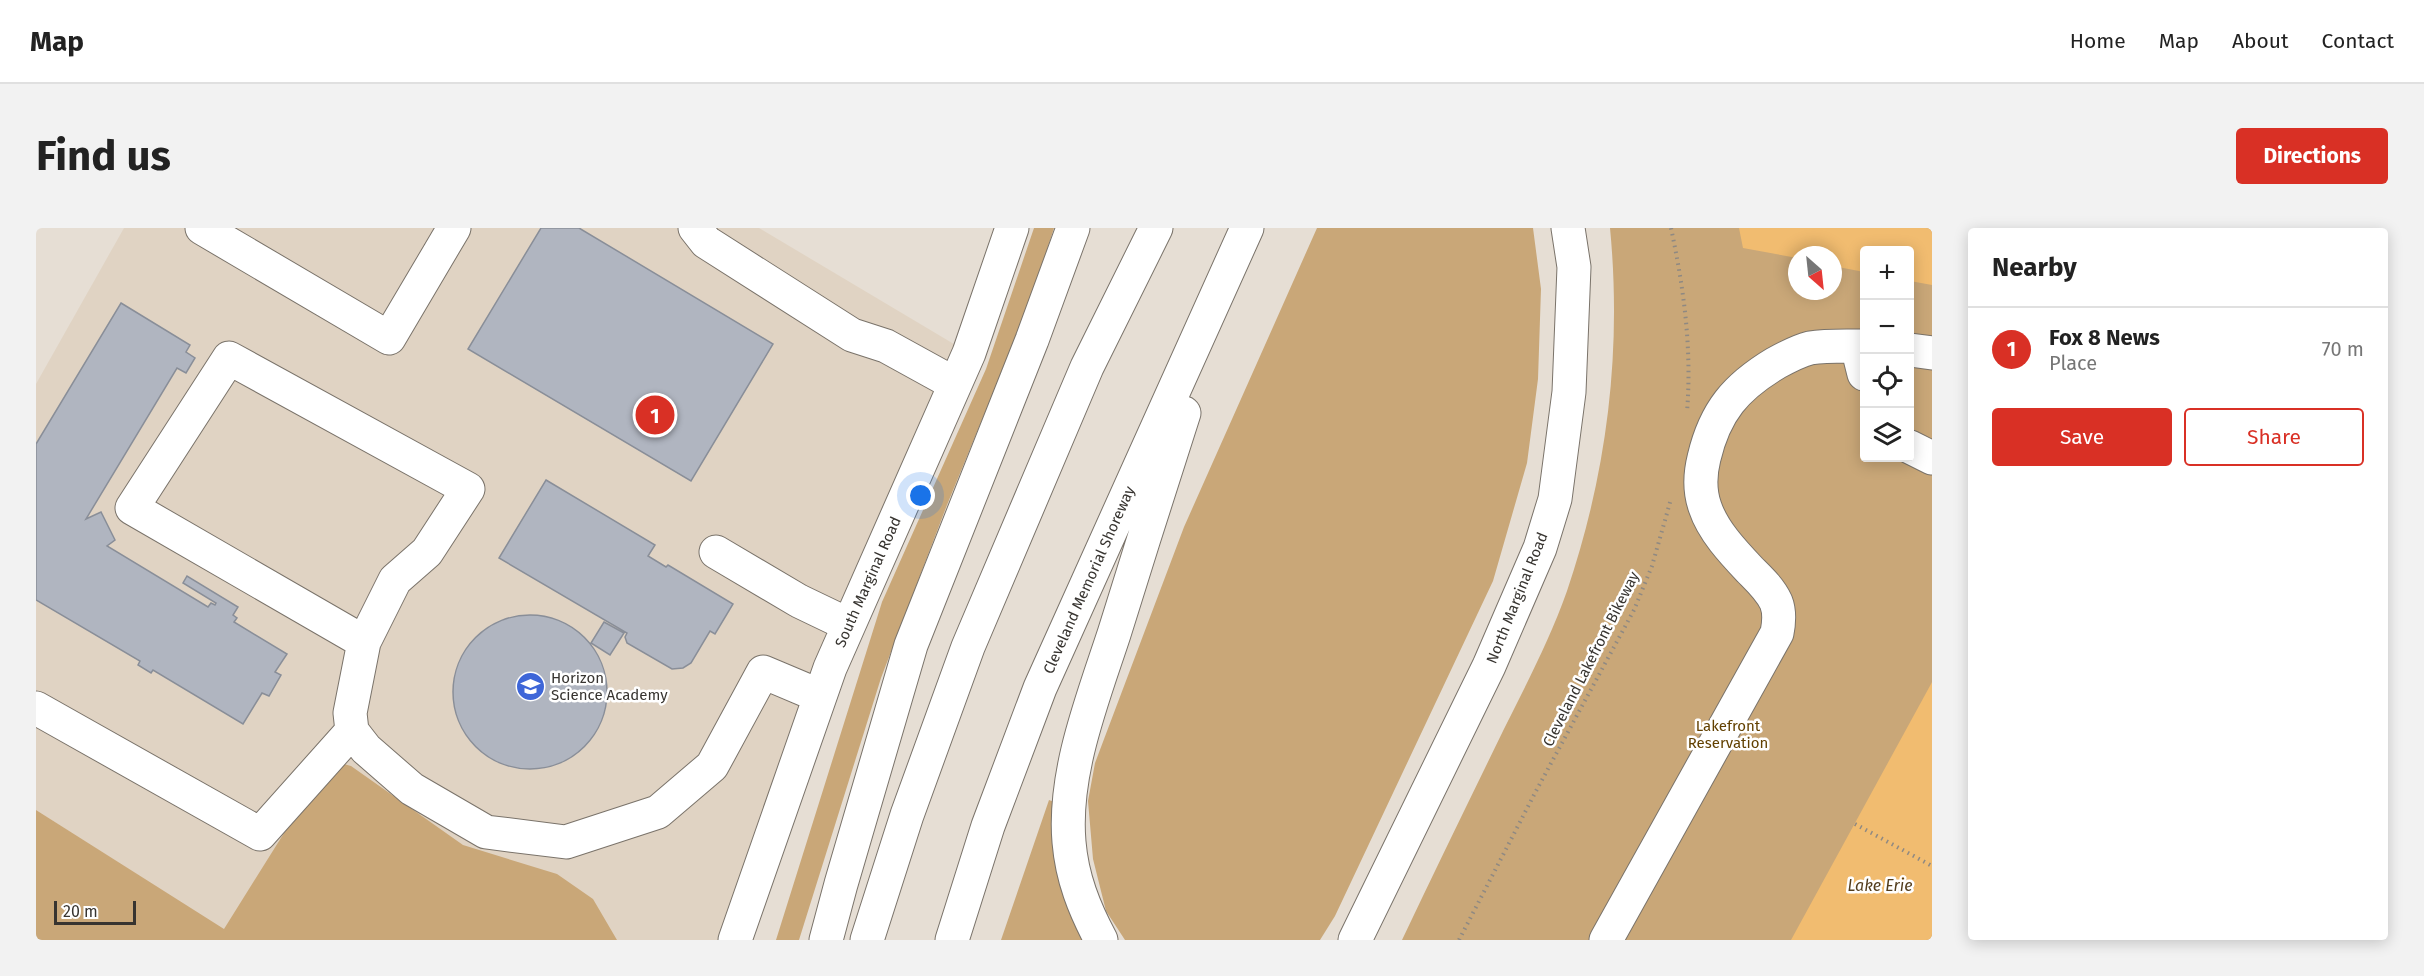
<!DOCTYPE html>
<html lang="en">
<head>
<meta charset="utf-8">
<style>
	body { margin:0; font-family:"Fira Sans",sans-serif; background:#f2f2f2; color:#222 }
	.controls { position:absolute; right:18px; top:18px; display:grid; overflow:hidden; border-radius:6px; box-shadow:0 3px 15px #0003 }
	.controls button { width:54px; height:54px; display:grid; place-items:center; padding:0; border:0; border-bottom:2px solid #e0e0e0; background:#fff; color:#222; font:30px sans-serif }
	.compass { position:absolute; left:1752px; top:18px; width:54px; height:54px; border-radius:50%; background:#fff; box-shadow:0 3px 15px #0003; rotate:153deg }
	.scale { position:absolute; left:18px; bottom:15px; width:82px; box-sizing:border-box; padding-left:6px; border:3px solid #373430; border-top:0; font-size:16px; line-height:21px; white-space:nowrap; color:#373430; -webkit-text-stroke:4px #fff; paint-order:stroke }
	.you { position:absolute; left:885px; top:268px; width:21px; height:21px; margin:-15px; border:4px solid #fff; border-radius:50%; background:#1a73e8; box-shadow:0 0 0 9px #1a73e833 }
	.badge { display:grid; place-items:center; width:39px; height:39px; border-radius:50%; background:#d93025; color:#fff; font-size:20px; font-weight:700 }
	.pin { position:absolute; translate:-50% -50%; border:3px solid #fff; box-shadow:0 2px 6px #0006 }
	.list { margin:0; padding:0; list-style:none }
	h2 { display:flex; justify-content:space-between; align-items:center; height:78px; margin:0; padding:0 24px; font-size:26px }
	h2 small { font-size:20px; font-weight:400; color:#767676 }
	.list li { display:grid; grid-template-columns:39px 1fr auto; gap:18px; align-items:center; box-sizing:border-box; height:84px; padding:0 24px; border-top:2px solid #e0e0e0 }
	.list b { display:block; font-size:22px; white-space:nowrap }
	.list p { margin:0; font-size:20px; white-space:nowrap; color:#767676 }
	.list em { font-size:20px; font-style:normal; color:#767676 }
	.actions { display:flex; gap:12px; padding:18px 24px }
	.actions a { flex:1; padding:14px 0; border:2px solid #d93025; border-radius:6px; text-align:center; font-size:21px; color:#d93025 }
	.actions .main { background:#d93025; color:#fff }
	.icon { flex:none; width:33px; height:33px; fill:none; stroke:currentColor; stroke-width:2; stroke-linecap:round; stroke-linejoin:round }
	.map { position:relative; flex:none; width:1896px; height:712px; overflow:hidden; border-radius:6px }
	header { display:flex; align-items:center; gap:36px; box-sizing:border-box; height:84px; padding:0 30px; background:#fff; border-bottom:2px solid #e0e0e0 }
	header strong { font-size:28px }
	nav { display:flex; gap:33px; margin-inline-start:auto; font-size:21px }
	.intro { display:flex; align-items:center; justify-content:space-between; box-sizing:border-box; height:144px; padding:0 36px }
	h1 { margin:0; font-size:42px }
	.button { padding:15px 27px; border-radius:6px; background:#d93025; color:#fff; font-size:21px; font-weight:700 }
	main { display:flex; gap:36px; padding:0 36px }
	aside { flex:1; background:#fff; border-radius:6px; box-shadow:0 3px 15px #0003 }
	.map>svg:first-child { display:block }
	.built { fill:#e0d3c3 }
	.green { fill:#c9a778; fill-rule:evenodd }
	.water { fill:#f1bc70 }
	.building { fill:#b0b5c0; stroke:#898e98; stroke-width:1.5 }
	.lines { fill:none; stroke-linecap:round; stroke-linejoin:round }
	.minor-casing { stroke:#7a736a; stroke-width:35 }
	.major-casing { stroke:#7a736a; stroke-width:35 }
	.highway-casing { stroke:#7a736a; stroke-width:35 }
	.path { stroke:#8f8982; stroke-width:4; stroke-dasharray:1.5 4.5; stroke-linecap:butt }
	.minor { stroke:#fff; stroke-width:33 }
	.major { stroke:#fff; stroke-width:33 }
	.highway { stroke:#fff; stroke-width:33 }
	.labels { text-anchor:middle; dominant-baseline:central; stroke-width:5; stroke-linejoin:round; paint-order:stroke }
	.street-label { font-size:15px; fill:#373430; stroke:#fff }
	.poi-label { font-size:15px; fill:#373430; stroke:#fff; text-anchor:start }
	.park-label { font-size:15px; fill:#624000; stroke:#fff }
	.water-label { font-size:16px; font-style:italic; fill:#533d1d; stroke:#fff }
</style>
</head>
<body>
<header>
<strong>Map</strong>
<nav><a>Home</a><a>Map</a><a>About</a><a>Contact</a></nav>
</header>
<div class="intro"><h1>Find us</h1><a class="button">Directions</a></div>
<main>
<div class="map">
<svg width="1896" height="712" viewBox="0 0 1896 712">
	<rect width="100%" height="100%" fill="#e6ded4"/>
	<path class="built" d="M88,0h635l210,125 -234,587h-165l-346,-10 -188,-120v-426z"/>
	<path class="green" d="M998,0h20l-25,77 -82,200 -66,173 -82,262h-23l106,-338 104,-233z
		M1281,0h216l8,61 -3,90 -11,84 -34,118 -158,335 -15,24h-195l-19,-29 -13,-52 -5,-58 7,-38 89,-236z
		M1574,0h322v712h-530c33,-70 67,-139 101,-209 23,-46 47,-92 64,-140 40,-118 55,-239 43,-363zM1828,22h46v208h-46zM1761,27h36v36h-36z
		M297,533l18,5 112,79 94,29 36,25 24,41h-581v-130l188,119 87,-139z
		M1013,572l8,3 5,88 13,34 9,15h-83z"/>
	<path class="water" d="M1703,0h193v57l-22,-4v-31h-46v22l-31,-6v-11h-36v3l-54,-10z
		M1896,454v258h-141l140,-256z"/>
	<path class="building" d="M505,0h38l194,116 -82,137 -223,-132z
		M85,75l69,42 -4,7 9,6 -9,15 -9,-5 -91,151 15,-7 14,28 -8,6 101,61 3,-4 4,2 1,-2 -33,-20 4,-7 51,31 -5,8 4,3 -3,4 53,32 -12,18 6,3 -12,21 -7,-3 -19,31 -90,-54 -2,3 -13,-8 2,-4 -104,-61v-156z
		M510,252l109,65 -7,11 18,11 2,-2 65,39 -18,30 -5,-3 -19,32 -8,5 -11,1 -45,-26 -2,-6 2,-4 -128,-75z
		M417 464a77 77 0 1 1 154 0a77 77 0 1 1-154 0Z
		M568,394l20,11 -14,22 -19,-12z"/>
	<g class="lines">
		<defs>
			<path id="minor" d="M166,0l187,110 65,-110
				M659,0l11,14 146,93 34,11 69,38
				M1821,118l7,28
				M1874,122l22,3
				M1874,219l22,11
				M680,324l83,49 50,24
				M328,414l-232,-134 97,-150 239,131 -41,63 -32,28 -31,62 -14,71 2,18 14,18 46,40 74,43 80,10 92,-30 54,-46 51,-94 57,24
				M0,480l224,126 92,-103
				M699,712l95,-272 139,-315 43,-125
				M1570,712l171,-307c2,-10 3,-21 -1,-31 -6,-13 -17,-23 -26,-32 -17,-18 -37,-39 -45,-63 -6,-17 -5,-33 -1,-49 11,-47 32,-71 72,-95 11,-6 22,-12 34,-15 18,-3 36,-2 54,-2"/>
			<path id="major" d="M1319,712l134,-274 51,-118 15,-49 14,-107 5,-125 -6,-39"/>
			<path id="highway" d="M790,712l15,-56 70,-239 121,-305 41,-112
				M831,712l40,-125 61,-168 119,-280 69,-139
				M916,712l36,-114 52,-138 207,-460
				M1065,712c-17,-32 -29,-62 -32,-98 -6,-69 24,-144 45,-208 23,-74 46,-147 70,-221"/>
		</defs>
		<use href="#minor" class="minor-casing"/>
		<use href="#major" class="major-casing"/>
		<use href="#highway" class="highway-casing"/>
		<path class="path" d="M1635,0c13,61 21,121 16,184
			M1819,596l77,42
			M1423,712l77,-149 98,-181 18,-44 19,-67"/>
		<use href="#minor" class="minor"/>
		<use href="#major" class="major"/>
		<use href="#highway" class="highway"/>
	</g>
	<defs>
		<symbol id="school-disc" viewBox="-11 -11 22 22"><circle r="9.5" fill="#3e66d8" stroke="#fff"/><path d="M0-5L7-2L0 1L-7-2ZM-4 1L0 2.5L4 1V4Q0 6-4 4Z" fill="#fff"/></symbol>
	</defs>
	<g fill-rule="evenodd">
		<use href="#school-disc" x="478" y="442" width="33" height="33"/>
	</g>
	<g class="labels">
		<g class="street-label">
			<text transform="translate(1053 352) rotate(-66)">Cleveland Memorial Shoreway</text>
			<text transform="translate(832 354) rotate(-66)">South Marginal Road</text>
			<text transform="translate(1481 370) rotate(-68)">North Marginal Road</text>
			<text transform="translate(1555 431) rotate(-63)">Cleveland Lakefront Bikeway</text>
		</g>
		<g class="poi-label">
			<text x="515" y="450">Horizon<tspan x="515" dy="17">Science Academy</tspan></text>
		</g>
		<g class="park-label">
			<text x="1692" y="498">Lakefront<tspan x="1692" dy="17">Reservation</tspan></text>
		</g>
		<g class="water-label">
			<text x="1844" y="657">Lake Erie</text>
		</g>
	</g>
</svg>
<div class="controls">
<button>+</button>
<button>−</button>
<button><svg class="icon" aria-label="locate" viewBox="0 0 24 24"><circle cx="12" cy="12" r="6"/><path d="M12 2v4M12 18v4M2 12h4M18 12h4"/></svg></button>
<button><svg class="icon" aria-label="layers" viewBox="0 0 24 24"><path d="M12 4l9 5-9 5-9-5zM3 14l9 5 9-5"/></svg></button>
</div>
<svg class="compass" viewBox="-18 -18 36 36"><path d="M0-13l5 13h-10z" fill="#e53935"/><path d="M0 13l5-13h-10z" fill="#767676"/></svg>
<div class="scale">20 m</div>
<div class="you"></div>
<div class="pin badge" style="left:619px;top:187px">1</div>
</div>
<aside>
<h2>Nearby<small></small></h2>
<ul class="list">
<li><span class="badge">1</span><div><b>Fox 8 News</b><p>Place</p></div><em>70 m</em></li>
</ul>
<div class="actions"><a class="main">Save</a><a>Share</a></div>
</aside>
</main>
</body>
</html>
